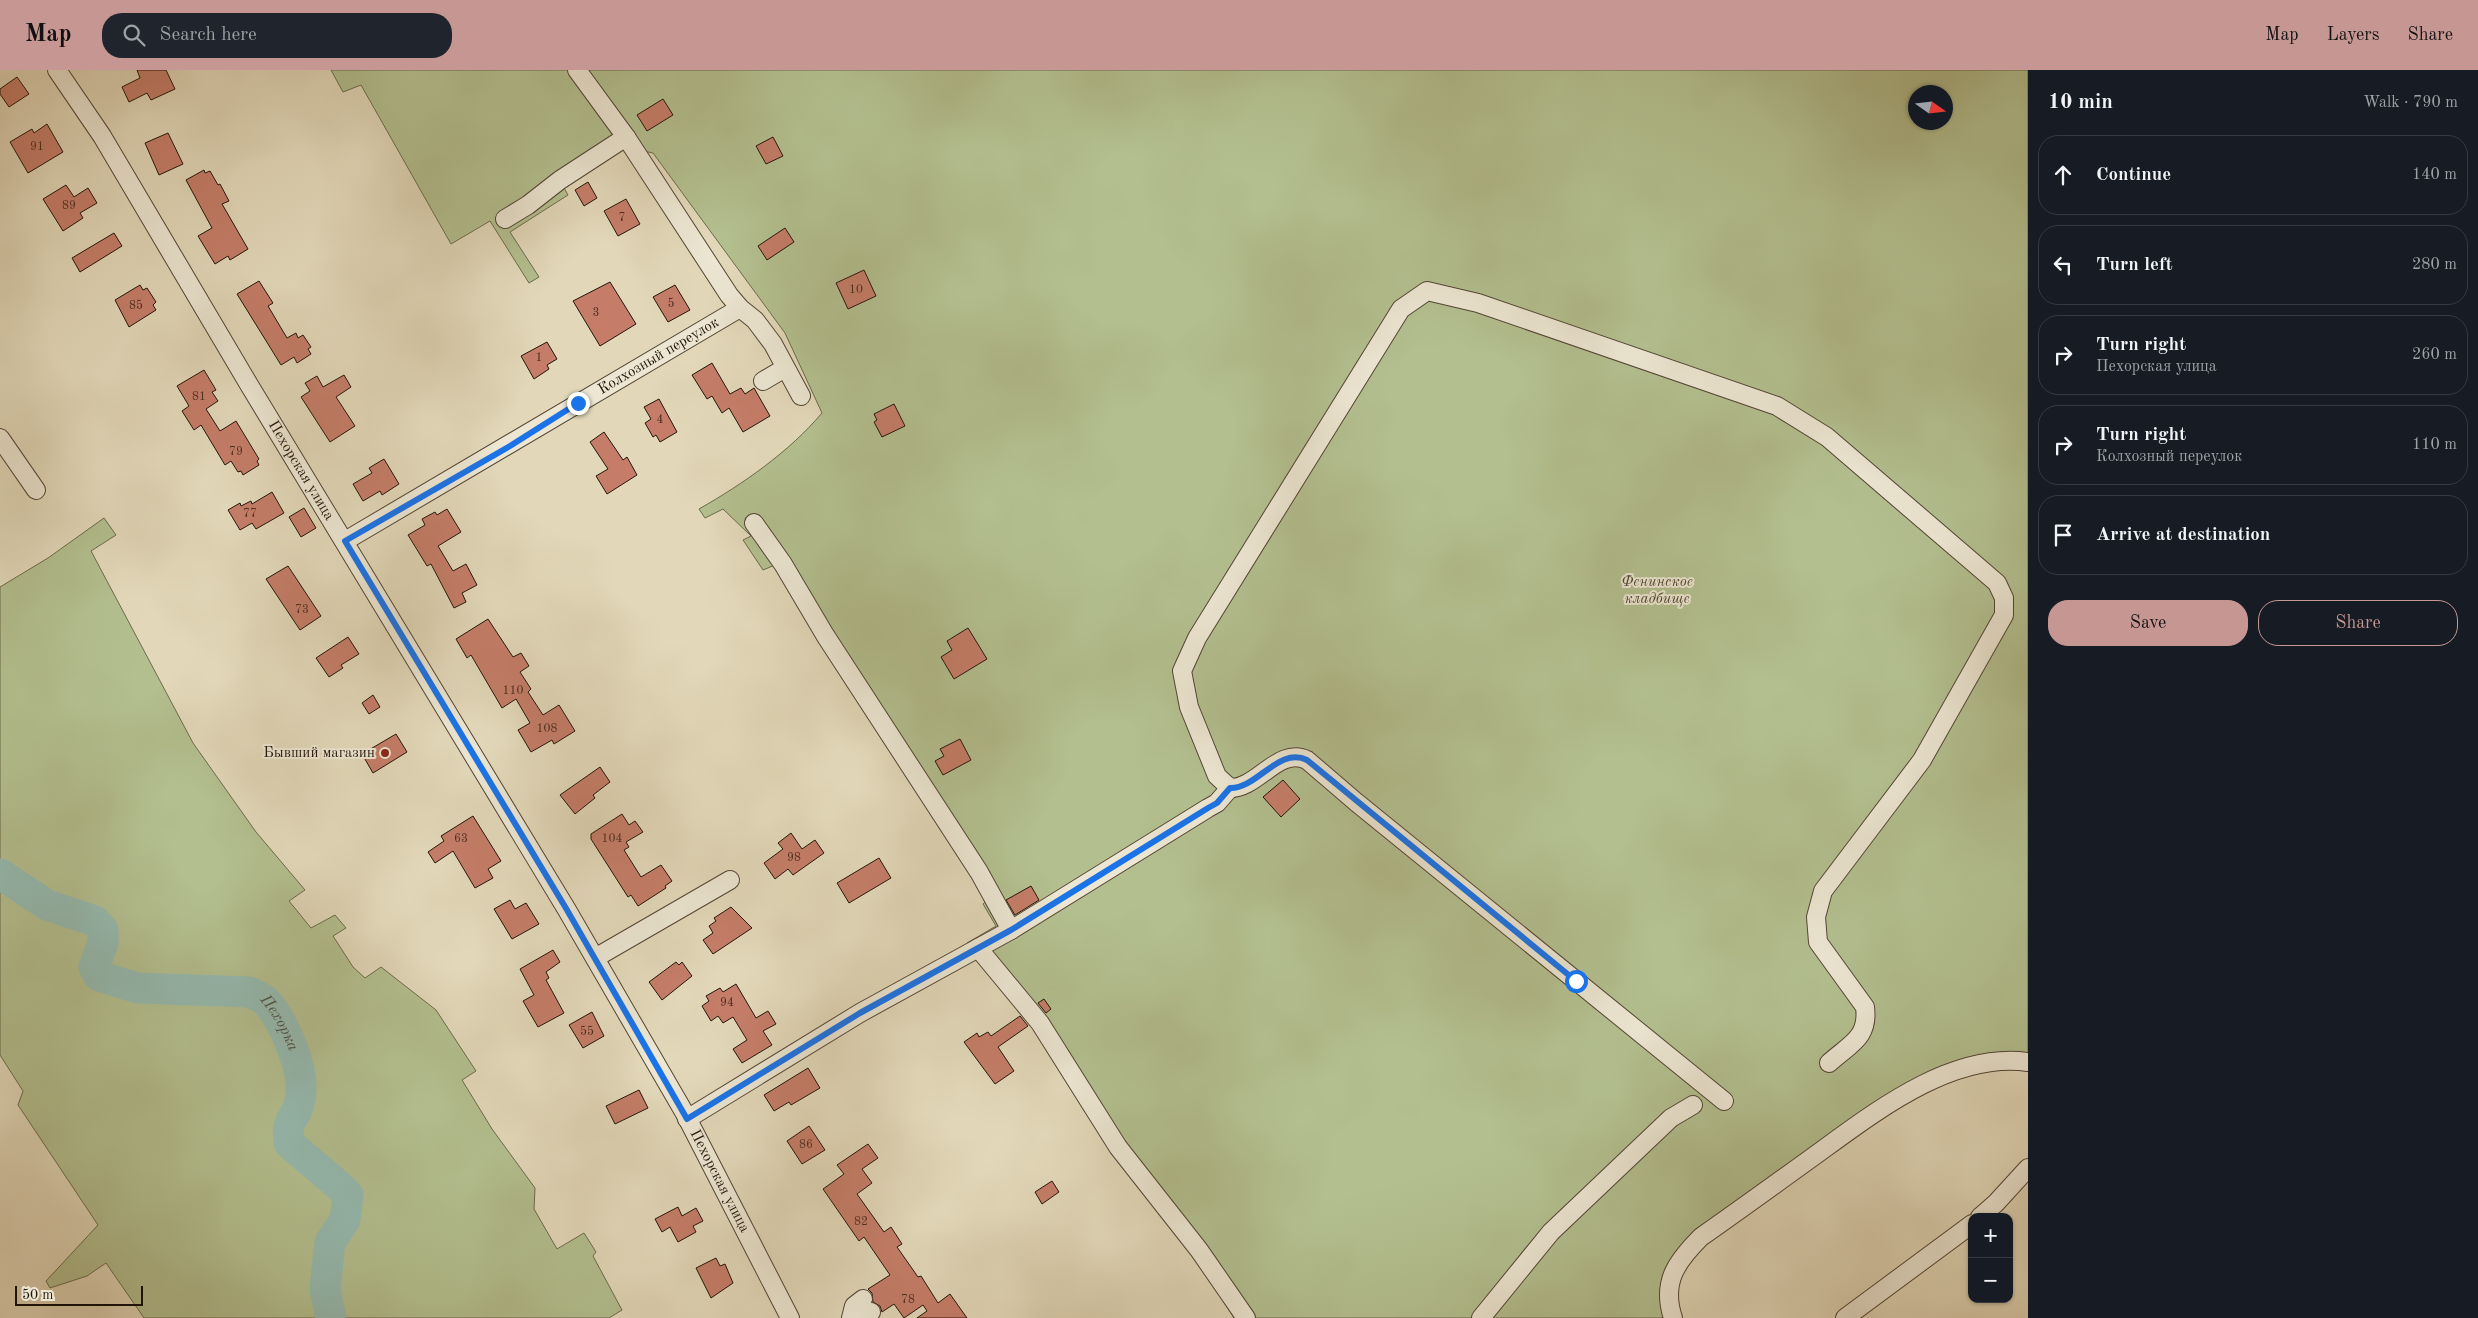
<!DOCTYPE html>
<html lang="en">
<head>
<meta charset="utf-8">
<style>
	body { margin:0; font-family:"Old Standard TT",serif; background:#20242c; color:#f1f3f6 }
	.controls { position:absolute; right:15px; bottom:15px; display:grid; overflow:hidden; border-radius:10px; box-shadow:0 1px 4px #0004 }
	.controls button { width:45px; height:45px; display:grid; place-items:center; padding:0; border:0; border-bottom:1px solid #363941; background:#171b24; color:#f1f3f6; font:25px sans-serif }
	.compass { position:absolute; left:1908px; top:15px; width:45px; height:45px; border-radius:50%; background:#171b24; box-shadow:0 1px 4px #0004; rotate:104deg }
	.scale { position:absolute; left:15px; bottom:12px; width:128px; box-sizing:border-box; padding-left:5px; border:2px solid #231409; border-top:0; font-size:14px; line-height:18px; white-space:nowrap; color:#231409; -webkit-text-stroke:4px #ece6d2; paint-order:stroke }
	.stop { position:absolute; width:15px; height:15px; margin:-11px; border:4px solid #1a73e8; border-radius:50%; background:#fff }
	.stop.end { background:#1a73e8; border-color:#fff; box-shadow:0 1px 5px #0008 }
	.list { margin:0; padding:0; list-style:none }
	h2 { display:flex; justify-content:space-between; align-items:center; height:65px; margin:0; padding:0 20px; font-size:21px }
	h2 small { font-size:16px; font-weight:400; color:#9ea1a6 }
	.list li { display:grid; grid-template-columns:32px 1fr auto; gap:15px; align-items:center; box-sizing:border-box; height:80px; margin:0 10px 10px; padding:0 10px; border:1px solid #363941; border-radius:20px }
	.list b { display:block; font-size:19px; white-space:nowrap }
	.list p { margin:0; font-size:16px; white-space:nowrap; color:#9ea1a6 }
	.list em { font-size:16px; font-style:normal; color:#9ea1a6 }
	.actions { display:flex; gap:10px; padding:15px 20px }
	.actions a { flex:1; padding:11px 0; border:1px solid #c59692; border-radius:20px; text-align:center; font-size:18px; color:#c59692 }
	.actions .main { background:#c59692; color:#111 }
	.icon { flex:none; width:28px; height:28px; fill:none; stroke:currentColor; stroke-width:2; stroke-linecap:round; stroke-linejoin:round }
	.map { position:relative; flex:none; width:2028px; height:1248px; overflow:hidden }
	header { display:flex; align-items:center; gap:30px; box-sizing:border-box; height:70px; padding:0 25px; background:#c59692; color:#111 }
	header strong { font-size:24px }
	nav { display:flex; gap:28px; margin-inline-start:auto; font-size:18px }
	.search { width:350px; height:45px; background:#20242c; display:flex; align-items:center; gap:12px; box-sizing:border-box; padding:0 18px; border-radius:20px; color:#9ea1a6; font-size:19px }
	main { display:flex }
	aside { flex:1; background:#171b24 }
	.map>svg:first-child { display:block }
	.green { fill:#b3bf8f; stroke:#6b6a4c; fill-rule:evenodd }
	.lines { fill:none; stroke-linecap:round; stroke-linejoin:round }
	.river { stroke:#95baaf; stroke-width:31 }
	.building { fill:#c57d69; stroke:#231409 }
	.minor-casing { stroke:#534535; stroke-width:20 }
	.minor { stroke:#ece6d2; stroke-width:18 }
	.route { stroke:#1a73e8; stroke-width:6 }
	.poi-dot { fill:#8f2418; stroke:#ece6d2; stroke-width:2 }
	.labels { text-anchor:middle; dominant-baseline:central; stroke-width:4; stroke-linejoin:round; paint-order:stroke }
	.number-label { font-size:12px; fill:#4c2e21 }
	.street-label { font-size:15px; fill:#231409; stroke:#ece6d2 }
	.park-label { font-size:15px; font-style:italic; fill:#4e4731; stroke:#ece6d2 }
	.poi-label { font-size:15px; fill:#231409; stroke:#ece6d2; text-anchor:end }
	.water-label { font-size:16px; font-style:italic; fill:#4b4e43; stroke:#ece6d2 }
</style>
</head>
<body>
<header>
<strong>Map</strong>
<div class="search"><svg class="icon" aria-label="search" viewBox="0 0 24 24"><circle cx="10" cy="10" r="6"/><path d="M15 15l6 6"/></svg>Search here</div>
<nav><a>Map</a><a>Layers</a><a>Share</a></nav>
</header>
<main>
<div class="map">
<svg width="2028" height="1248" viewBox="0 0 2028 1248">
	<rect width="100%" height="100%" fill="#e2d8b9"/>
	<filter id="stains"><feTurbulence type="fractalNoise" baseFrequency=".004" numOctaves="4"/><feColorMatrix values="0 0 0 0 .2 0 0 0 0 .09 0 0 0 0 .02 0 0 0 .5 -.17"/></filter>
	<radialGradient id="worn" r=".72"><stop offset=".6" stop-color="#630" stop-opacity="0"/><stop offset="1" stop-color="#630" stop-opacity=".3"/></radialGradient>
	<path class="green" d="M331,0h1697v992l-33,-1 -80,28 -231,166 -11,63h-439c-63,-100 -134,-196 -202,-292 -21,-29 -46,-52 -65,-83l29,-17 -13,-22 3,-3 -11,-25 -200,-311 -12,5 -20,-30 8,-4 -28,-27 -18,9 -6,-9c44,-25 90,-57 123,-96l-37,-80 -132,-180 -28,-6 -62,39 5,9 -58,37 29,45 -10,6 -39,-62 -39,23 -90,-159 -18,7zM1916,22h30v30h-30z
		M104,448l12,17 -25,16 102,192 63,89 49,58 -16,11 22,27 24,-13 11,13 -13,8 20,31 12,11 16,-11 55,43 40,61 -14,9 30,49 43,59 -1,21 23,40 27,-16 12,19 -3,4 29,54 -13,8h-465l-38,-55 -19,13 -37,12 -4,-7 52,-56 -80,-120 5,-14 -23,-36v-468l48,-29z"/>
	<g class="lines">
		<path class="river" id="s1" d="M0,804l47,31 48,16 8,9v13l-9,24 5,9 38,12 112,4c5,3 13,5 17,9 19,22 42,74 33,103 -6,21 -13,13 -10,39 19,18 41,33 59,52l-3,25 -15,22 -5,47 6,29"/>
	</g>
	<path class="building" d="M137,0h29l9,19 -24,11 -4,-7 -18,9 -7,-15 18,-9z
		M17,7l12,17 -20,13 -9,-13v-5z
		M663,29l10,16 -26,16 -10,-16z
		M47,54l16,28 -35,21 -18,-31 22,-13 2,4z
		M168,63l15,31 -24,11 -14,-32z
		M773,67l10,19 -17,8 -10,-18z
		M204,100l1,3 5,-2 8,14 2,-1 9,17 -7,3 26,45 -18,11 -2,-4 -13,8 -17,-28 14,-8 -26,-48z
		M588,112l9,16 -13,8 -9,-16z
		M66,115l8,12 14,-9 9,15 -17,10 3,5 -20,13 -20,-32z
		M626,129l14,25 -22,12 -14,-25z
		M785,158l9,14 -27,18 -9,-14z
		M114,163l8,13 -42,26 -8,-14z
		M864,200l12,26 -28,13 -12,-26z
		M259,211l14,22 -5,3 19,32 9,-5 2,5 5,-3 8,12 -3,2 3,5 -14,9 -3,-6 -13,8 -44,-71z
		M610,212l26,42 -36,22 -27,-45z
		M140,215l3,5 4,-2 9,14 -3,3 3,5 -27,17 -14,-27z
		M675,215l15,25 -22,12 -15,-25z
		M547,272l10,17 -10,6 2,4 -15,10 -13,-23z
		M712,293l18,31 11,-6 4,6 9,-6 16,28 -27,16 -14,-24 -7,5 -10,-17 -5,3 -15,-24z
		M204,300l12,20 -4,2 6,9 -12,8 14,22 16,-10 23,38 -2,2 2,4 -16,10 -2,-4 -3,1 -7,-11 -6,4 -24,-40 -7,5 -12,-19 7,-5 -12,-20z
		M344,305l7,12 -15,10 19,29 -25,16 -29,-45 9,-6 -5,-8 12,-7 6,11z
		M659,329l18,33 -17,10 -4,-7 -3,2 -8,-14 6,-4 -7,-12z
		M894,334l11,22 -23,11 -8,-15 3,-2 -3,-6z
		M604,362l19,28 4,-3 10,18 -30,19 -11,-18 12,-7 -18,-27z
		M384,389l15,25 -17,11 -2,-4 -17,10 -10,-17 19,-11 -3,-5z
		M272,422l12,21 -28,16 -4,-6 -12,7 -12,-20 12,-7 1,3 10,-5 1,3z
		M304,438l12,20 -15,9 -12,-20z
		M447,439l14,23 -23,14 15,25 13,-7 11,21 -15,8 4,9 -12,6 -23,-44 -4,2 -19,-31 17,-10 -3,-6 13,-7 2,3z
		M288,496l33,50 -21,14 -34,-51z
		M488,549l25,38 8,-4 8,13 -9,6 11,17 -3,3 15,23 16,-10 16,26 -21,13 -2,-4 -21,12 -13,-22 12,-7 -14,-24 -14,9 -31,-53 -4,3 -11,-19z
		M968,558l19,31 -33,20 -13,-22 11,-7 -5,-9z
		M348,567l11,17 -18,11 2,3 -14,9 -13,-19z
		M373,625l7,12 -11,7 -7,-11z
		M396,664l11,18 -34,21 -11,-19z
		M960,669l11,21 -28,15 -8,-14 9,-5 -4,-7z
		M600,697l10,15 -17,13 2,3 -20,16 -15,-19z
		M1283,710l17,19 -19,18 -18,-20z
		M622,744l7,11 6,-4 8,11 -17,10 3,5 -5,3 17,27 20,-12 11,16 -7,5 1,2 -28,18 -7,-11 -3,2 -37,-58v-5z
		M473,746l28,45 -13,8 5,9 -18,10 -22,-37 -18,12 -7,-11 16,-11 -3,-5z
		M791,763l11,16 13,-9 9,13 -31,22 -5,-6 -13,10 -11,-16 19,-14 -5,-6z
		M879,788l12,20 -42,25 -12,-20z
		M1031,816l8,14 -24,15 -9,-15z
		M510,830l5,9 11,-6 13,21 -27,15 -18,-30z
		M731,837l21,21 -39,26 -10,-14 10,-7 -4,-7 7,-5 -2,-3z
		M553,880l7,12 -14,10 3,6 -3,2 18,33 -26,14 -15,-26 11,-6 -14,-26z
		M676,892l3,3 3,-3 10,14 -30,24 -13,-18z
		M736,914l20,34 12,-7 8,13 -13,7 9,14 -30,18 -9,-14 14,-9 -14,-23 -10,6 -5,-7 -7,5 -9,-15 7,-5 -3,-5 14,-8 3,4z
		M1044,929l7,10 -5,4 -8,-10z
		M592,942l12,24 -21,12 -14,-23z
		M1020,946l8,10 -30,21 16,24 -19,13 -31,-42 13,-9 2,4 9,-5 3,4z
		M808,998l12,20 -29,17 -2,-3 -15,9 -10,-16z
		M639,1020l9,18 -33,16 -9,-18z
		M809,1056l16,24 -23,14 -15,-23z
		M868,1074l10,14 -16,11 10,14 -15,11 27,38 7,-5 11,17 -5,3 21,30 3,-1 17,27 12,-9 17,24h-50l10,-7 -4,-6 -19,13 -10,-14 -12,8 -2,-6 -7,-4 -1,-9 -4,-4 22,-14 -26,-38 -5,4 -36,-52 21,-15 -7,-9z
		M1052,1111l7,11 -17,12 -7,-12z
		M678,1137l4,9 14,-8 7,13 -10,5 3,6 -18,10 -8,-15 -8,5 -7,-13z
		M716,1188l4,8 5,-2 8,19 -22,15 -15,-30z"/>
	<g class="lines">
		<defs>
			<g id="minor">
				<path id="s2" d="M57,0l45,66 146,247 319,527 117,202 106,206"/>
				<path d="M577,0l49,67 103,158 11,13 15,12 18,24 28,52"/>
				<path d="M505,149l23,-14 32,-25 66,-43"/>
				<path d="M763,311l22,-13"/>
				<path d="M0,368l36,52"/>
				<path d="M754,453l29,41 42,71 154,237 32,58"/>
				<path id="s3" d="M345,471l395,-233"/>
				<path d="M978,878l62,75 78,124 81,103 47,68"/>
				<path d="M595,888l135,-78"/>
				<path d="M1724,1031l-368,-299 -49,-42c-28,-14 -50,29 -77,28l-13,-12 -28,-69 -7,-36 15,-33 204,-329 26,-18 51,12 299,103 50,31 170,146 7,15v17l-82,145 -99,131 -7,26 2,25 47,65c4,31 -15,37 -36,56"/>
				<path d="M687,1049l173,-106 151,-83 197,-122 9,-5 13,-15"/>
				<path d="M1980,1147l16,-14 32,-35"/>
				<path d="M851,1248l3,-12 9,-7"/>
				<path d="M861,1248l10,-6"/>
				<path d="M1481,1248l70,-86 120,-114 22,-13"/>
				<path d="M1673,1248c-12,-36 4,-57 28,-81 37,-26 73,-52 109,-78 60,-43 139,-108 218,-97"/>
				<path d="M1845,1248l127,-94"/>
			</g>
		</defs>
		<use href="#minor" class="minor-casing"/>
		<use href="#minor" class="minor"/>
	</g>
	<g class="lines">
		<path class="route" d="M578,333l-68,43 -165,95 222,369 120,209 173,-106 151,-83 197,-122 9,-5 13,-15c27,1 49,-42 77,-28l269,221"/>
	</g>
	<circle class="poi-dot" cx="385" cy="683" r="5"/>
	<g class="labels">
		<g class="number-label">
			<text x="37" y="77">91</text>
			<text x="69" y="136">89</text>
			<text x="622" y="148">7</text>
			<text x="856" y="220">10</text>
			<text x="671" y="234">5</text>
			<text x="136" y="236">85</text>
			<text x="596" y="243">3</text>
			<text x="539" y="288">1</text>
			<text x="199" y="327">81</text>
			<text x="660" y="350">4</text>
			<text x="236" y="382">79</text>
			<text x="250" y="444">77</text>
			<text x="302" y="540">73</text>
			<text x="513" y="621">110</text>
			<text x="547" y="659">108</text>
			<text x="461" y="769">63</text>
			<text x="612" y="769">104</text>
			<text x="794" y="788">98</text>
			<text x="727" y="933">94</text>
			<text x="587" y="962">55</text>
			<text x="806" y="1075">86</text>
			<text x="861" y="1152">82</text>
			<text x="908" y="1230">78</text>
		</g>
		<g class="street-label">
			<text stroke="none"><textPath href="#s3" startOffset="364">Колхозный переулок</textPath></text>
			<text stroke="none"><textPath href="#s2" startOffset="469">Пехорская улица</textPath></text>
			<text stroke="none"><textPath href="#s2" startOffset="1294">Пехорская улица</textPath></text>
		</g>
		<g class="park-label">
			<text x="1657" y="512">Фенинское<tspan x="1657" dy="17">кладбище</tspan></text>
		</g>
		<g class="poi-label">
			<text x="375" y="683">Бывший магазин</text>
		</g>
		<g class="water-label">
			<text stroke="none"><textPath href="#s1" startOffset="365">Пехорка</textPath></text>
		</g>
	</g>
	<rect width="100%" height="100%" filter="url(#stains)"/>
	<rect width="100%" height="100%" fill="url(#worn)"/>
</svg>
<div class="controls">
<button>+</button>
<button>−</button>
</div>
<svg class="compass" viewBox="-18 -18 36 36"><path d="M0-13l5 13h-10z" fill="#e53935"/><path d="M0 13l5-13h-10z" fill="#9ea1a6"/></svg>
<div class="scale">50 m</div>
<div class="stop" style="left:1576px;top:911px"></div>
<div class="stop end" style="left:578px;top:333px"></div>
</div>
<aside>
<h2>10 min<small>Walk · 790 m</small></h2>
<ul class="list">
<li><svg class="icon" aria-label="ahead" viewBox="0 0 24 24"><path d="M12 20V5M6 11l6-6 6 6"/></svg><div><b>Continue</b></div><em>140 m</em></li>
<li><svg class="icon" aria-label="left" viewBox="0 0 24 24"><path d="M17 20v-9H6M10 6l-5 5 5 5"/></svg><div><b>Turn left</b></div><em>280 m</em></li>
<li><svg class="icon" aria-label="right" viewBox="0 0 24 24"><path d="M7 20v-9h11M14 6l5 5-5 5"/></svg><div><b>Turn right</b><p>Пехорская улица</p></div><em>260 m</em></li>
<li><svg class="icon" aria-label="right" viewBox="0 0 24 24"><path d="M7 20v-9h11M14 6l5 5-5 5"/></svg><div><b>Turn right</b><p>Колхозный переулок</p></div><em>110 m</em></li>
<li><svg class="icon" aria-label="arrive" viewBox="0 0 24 24"><path d="M6 21V4h12l-3 4 3 4H6"/></svg><div><b>Arrive at destination</b></div></li>
</ul>
<div class="actions"><a class="main">Save</a><a>Share</a></div>
</aside>
</main>
</body>
</html>
